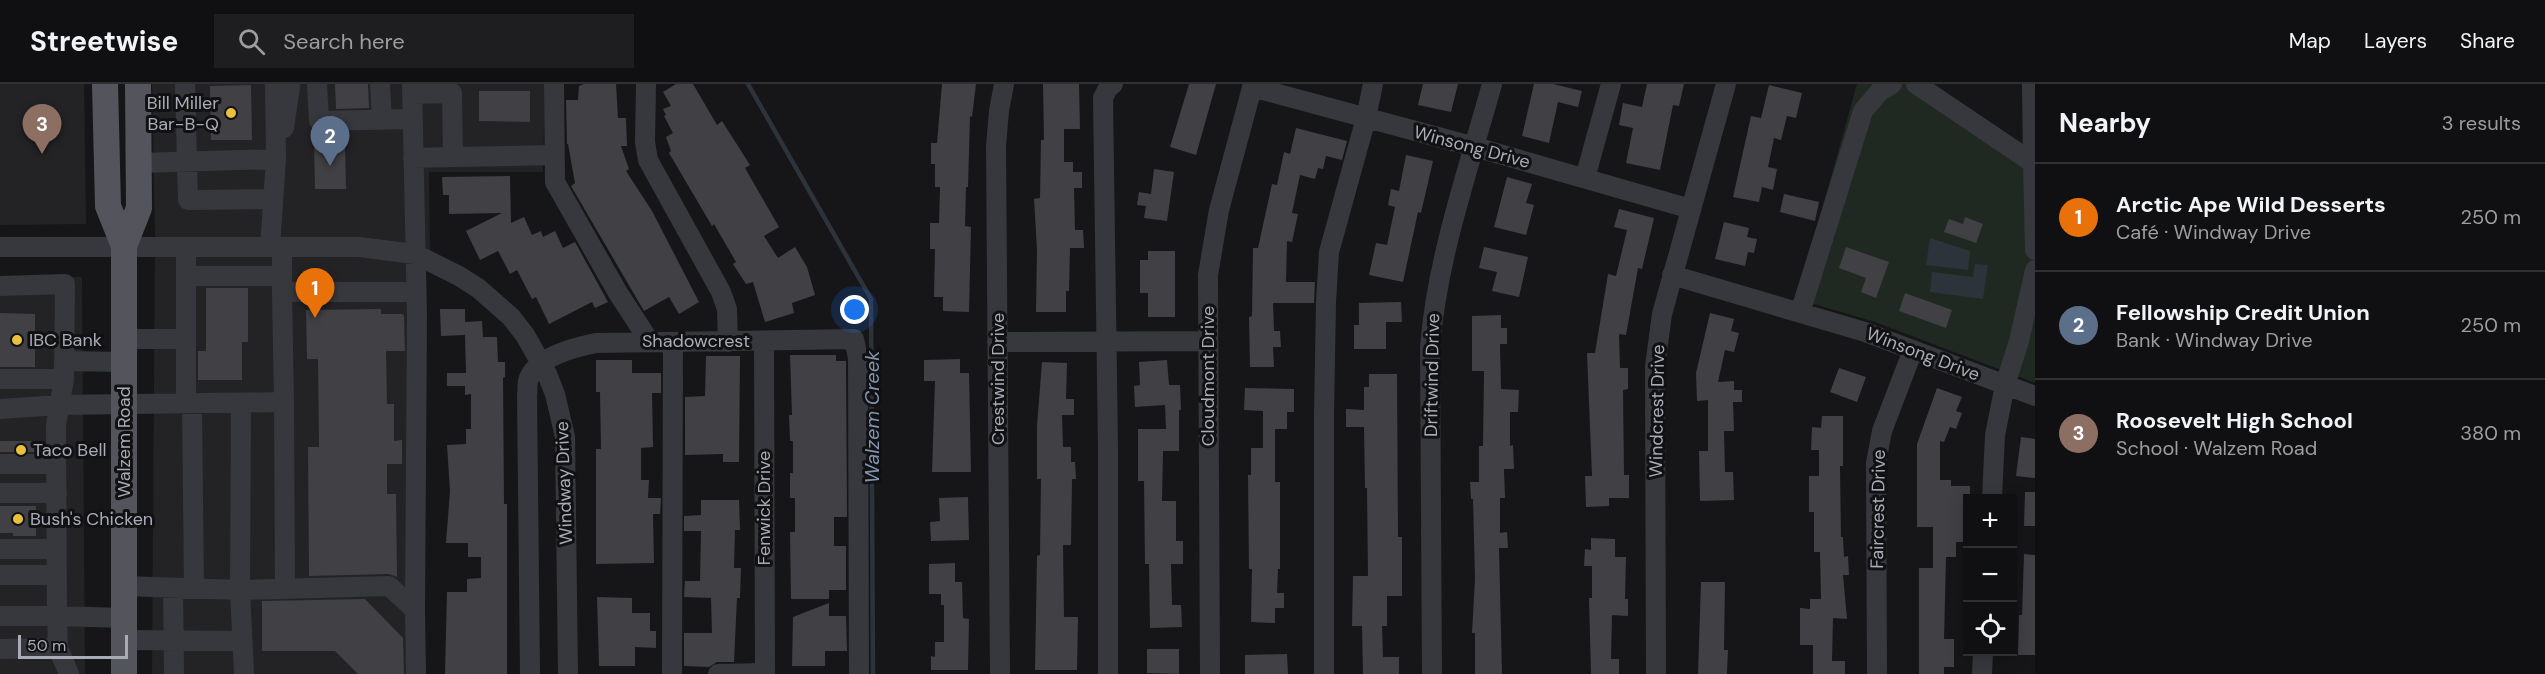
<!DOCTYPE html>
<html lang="en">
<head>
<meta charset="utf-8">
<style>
	body { margin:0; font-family:"DM Sans",sans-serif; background:#1e1e20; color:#f1f3f6 }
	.controls { position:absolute; right:18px; bottom:18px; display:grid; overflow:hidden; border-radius:0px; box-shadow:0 3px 15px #0003 }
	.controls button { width:54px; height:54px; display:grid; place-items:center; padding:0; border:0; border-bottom:2px solid #303032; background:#101012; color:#f1f3f6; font:30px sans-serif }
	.scale { position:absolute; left:18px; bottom:15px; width:110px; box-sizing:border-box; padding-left:6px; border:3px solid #a9acb7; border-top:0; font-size:16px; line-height:21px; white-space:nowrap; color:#a9acb7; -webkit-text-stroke:4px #111113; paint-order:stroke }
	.you { position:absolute; left:855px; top:226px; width:21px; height:21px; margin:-15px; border:4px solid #fff; border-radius:50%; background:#1a73e8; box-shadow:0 0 0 9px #1a73e833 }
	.badge { display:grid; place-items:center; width:39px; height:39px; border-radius:50%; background:#8c9099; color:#fff; font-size:20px; font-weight:700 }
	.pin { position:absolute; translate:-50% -50px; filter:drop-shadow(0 2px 3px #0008) }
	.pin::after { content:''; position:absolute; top:32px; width:21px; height:18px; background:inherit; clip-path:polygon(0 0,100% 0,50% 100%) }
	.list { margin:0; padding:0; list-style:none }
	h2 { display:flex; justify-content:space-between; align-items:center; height:78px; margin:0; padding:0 24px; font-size:26px }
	h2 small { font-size:20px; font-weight:400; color:#9c9d9f }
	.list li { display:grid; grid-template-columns:39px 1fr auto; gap:18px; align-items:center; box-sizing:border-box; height:108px; padding:0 24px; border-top:2px solid #303032 }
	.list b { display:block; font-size:22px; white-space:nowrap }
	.list p { margin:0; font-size:20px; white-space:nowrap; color:#9c9d9f }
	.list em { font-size:20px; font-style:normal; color:#9c9d9f }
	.icon { flex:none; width:33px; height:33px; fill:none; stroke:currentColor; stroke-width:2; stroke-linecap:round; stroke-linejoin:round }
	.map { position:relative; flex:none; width:2035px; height:590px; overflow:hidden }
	header { display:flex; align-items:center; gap:36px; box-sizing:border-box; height:84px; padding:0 30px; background:#101012; border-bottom:2px solid #303032 }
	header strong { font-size:28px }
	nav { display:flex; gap:33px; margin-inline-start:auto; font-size:21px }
	.search { width:420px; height:54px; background:#1e1e20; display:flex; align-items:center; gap:15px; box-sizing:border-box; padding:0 21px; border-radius:0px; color:#9c9d9f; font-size:22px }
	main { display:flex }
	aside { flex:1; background:#101012 }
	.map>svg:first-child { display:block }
	.built { fill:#232225 }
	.green { fill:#202822 }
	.water { fill:#2d333b }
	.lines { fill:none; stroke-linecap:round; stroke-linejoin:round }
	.stream { stroke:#2d333b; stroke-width:4.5 }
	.building { fill:#414145 }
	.minor { stroke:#37383d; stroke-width:20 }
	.major { stroke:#54545c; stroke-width:26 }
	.poi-dot { fill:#e8c23e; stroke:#111113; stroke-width:2 }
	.labels { text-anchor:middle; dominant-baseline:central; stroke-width:6; stroke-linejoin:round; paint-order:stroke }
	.poi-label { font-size:18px; fill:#a9acb7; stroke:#111113; text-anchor:start }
	.street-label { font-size:18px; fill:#a9acb7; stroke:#111113 }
	.water-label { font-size:20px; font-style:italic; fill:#8295b0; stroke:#111113 }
</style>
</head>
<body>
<header>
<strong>Streetwise</strong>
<div class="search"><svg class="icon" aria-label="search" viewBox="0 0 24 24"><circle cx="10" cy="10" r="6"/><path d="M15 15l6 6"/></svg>Search here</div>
<nav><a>Map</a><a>Layers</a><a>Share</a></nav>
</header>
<main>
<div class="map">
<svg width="2035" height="590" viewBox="0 0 2035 590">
	<rect width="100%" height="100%" fill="#161618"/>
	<path class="built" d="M0,0h84l2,140 -86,1z
		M152,0h393l-2,88h-114l1,79 -7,40 1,383h-272l3,-438z
		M0,192l82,1 3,397h-85z"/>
	<path class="green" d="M1857,0h73l105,72v227l-160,-61 -78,-23z"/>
	<path class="water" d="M1930,154l40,13 -2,19 -42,-5z
		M1975,180l13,1 -5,34 -53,-7 2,-20 41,5z"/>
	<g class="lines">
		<path class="stream" d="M748,0l123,215 2,375"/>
	</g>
	<path class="building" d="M335,0h33l1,24 -33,1z
		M584,0h32l2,34h8l1,28h-6l8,23 -3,2 26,40 47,91 -20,12 -10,-17 -25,14 -73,-125 4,-3 -7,-39h-1l-1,-44h12l1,-14z
		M676,0h17l24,41 5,-4 28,44 -5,3 34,59 -15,9 14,22 17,-11 12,20 8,28 -23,8 2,10 -29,9 -12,-40 -7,2 -13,-20 3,-2 -22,-38 -2,2 -43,-73 2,-2 -5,-14 7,-4 -9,-17 2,-1 -3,-6 8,-3 -8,-14z
		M942,0h34l-4,33 -2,-1 -2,71h-2l-1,39 6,1 -2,85 -26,-1v-14h-9l1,-48h-5v-26h9l1,-36h-5v-23h-4v-21h6z
		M1043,0h36l1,45h-16v33h9v10h9v16h-8l1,42h8l1,18h-14l-1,43h-3v21h-30l1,-63 -3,-50 6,-1 1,-58h3z
		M1189,0h27l-20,71 -26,-8z
		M1423,0h35l-7,28 -33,-7z
		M1534,0h19l29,7 -4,16 -20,-5 -9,41 -27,-7z
		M1647,0h37l-5,22 -6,-1 -13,65 -34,-7 7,-35 -14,-3 4,-22 19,4z
		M251,1l1,55h-41l-1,-54z
		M1769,1l33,8 -6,25 -9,-2 -6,24 -7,-2 -6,29 9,2 -4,21 -11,-3 -3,15 -26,-5 18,-81 10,2z
		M479,7h51v31l-51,-1z
		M1296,44l51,13 -5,19 -16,-4 -3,13 -5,-1 -3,11 -15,-4 -8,38 6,1 -6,28 -5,-1 -1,41h29l-1,21h-41l1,28h6l1,16h-8l1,20h-24l-1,-50 3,-1 1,-68h5l14,-64 5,1 7,-33 6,2z
		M314,59h31l1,46h-31z
		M1406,71l27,6 -12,52 -3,-1 -15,70 -34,-7 7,-32 11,2 8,-38 -7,-2 3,-16 8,2z
		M1154,85l20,3 -7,49 -23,-3 2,-12 -9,-1 2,-13 12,2z
		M510,92l1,47 13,-6 8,18 9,-4 2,6 12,-6 8,17 12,-6 33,60 -13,6 -3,-6 -43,22 -13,-27 -4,2 -15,-29 -7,4 -12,-23 -18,9 -14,-29 36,-18 -53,1v-19h-6l-1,-18z
		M1507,93l25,7 -6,19 8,2 -8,30 -32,-8z
		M1784,110l35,8 -4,19 -35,-9z
		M1619,125l35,9 -12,51 -4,-1 -12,67 -7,-1 1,34h8v21l-5,1 1,85h5v23h-20v8l-23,1 -1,-31h7l-5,-123h8l13,-79 8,2 11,-46 -13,-3z
		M1965,133l18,7 -7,19 -32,-11 5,-13 14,5z
		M1724,138l25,6 -2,9 10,2 -3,14 -6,-1 -3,14 -30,-7z
		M1484,163l44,10 -9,40 -27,-6 5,-19 -18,-4z
		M1846,163l43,15 -13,36 -15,-6 5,-14 -27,-10z
		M1148,167h27v66h-27v-24h-8v-33h8z
		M206,204h42v54h-6v38h-44v-29h8z
		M1905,209l47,17 -6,18 -47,-17z
		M1401,218l1,20h-16v27h-32v-24h5v-22z
		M381,225v5h22l1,3 1,34h-19l1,53h7v37l8,-1v24h-15v30h9l1,83 -8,-3 -80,2 -1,-129h11l-1,-88h-11l-1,-49z
		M440,225h25v13l17,-1 1,16h14l1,25h7v15l-2,1 1,126h3v170h-62l2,-82h20v-13l14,-1v-21h-13v-14h-22l4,-52 -3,-46 19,-1v-15h5v-35l-6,1v-9h-18v-13h19l-1,-38 -24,1z
		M0,229l35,1v53h-35z
		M1710,229l24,6 -3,12 8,2 -5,19 -9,-2 -7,32 16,-1v9h8v12h-9l1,29h-10l1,41h8l1,28 -34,1 -1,-50h9v-51l-11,1 -1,-28z
		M1501,231v13h6v16h-7l1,45 18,1 -1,22h-8v34l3,-1 1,24h-10l1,29h-5v35l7,-1 1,16h-9l3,126h-27v-41h-3l3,-54 -2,-80h-2l-1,-17h9v-36h4l1,-75h-12v-55z
		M790,271h46v6h10l1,156h-13v29h12v44h-17v9h-38l-1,-67h5v-34h-5v-25h3v-32h-3l-1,-26h3z
		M706,272h34l-1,106h-16v-8l-38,1v-58l20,-1z
		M960,275v14h9l2,99h-39l3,-91h-11v-21z
		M596,276h36v13h29v20h-9l1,54 -12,1v32h8l-1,18h13l-1,16h-7l1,49 -58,1v-115h5l-1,-57h-4z
		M1167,276l2,25h11l1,25h-2v41h-16l-1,50h14v40h7v23h-12l1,41h9l1,22 -32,1 -1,-64h-4l-1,-83h-6v-52h28l-1,-24 -30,2 -1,-21 6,-1 -1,-23z
		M1042,278l25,1 -1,36h8v16h-12l1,32h8v15h4l1,17h-4l-1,66h-8l1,72h14l-1,53h-42l2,-114 3,-1 1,-76h-4v-53z
		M1839,284l27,9 -9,25 -27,-10z
		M1369,290h28l1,163h4v59h-15v30h-5l1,31h16v17h-36l-1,-48h-10l1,-50h15l-1,-88h-2l-1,-61h-18v-18l18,1v-23h5z
		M1245,304l49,1v23h-7v17h-12v53h5v87h-2l-1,24h7v15h-9v15l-24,-1 1,-53h-3l-1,-94h3v-27h12v-37l-19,-1z
		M1937,304l25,9 -6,14 6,2 -6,16 -6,-2 -6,15 -4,-1v39h11v6h19v12l-7,3v41h-7v15h-10l-2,82h10v28h-10v7h-25v-106h14v-41h-16v-83z
		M1822,332h21v50h-3l1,71h2l1,20 4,-1 1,19h-6l4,44 -14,-1 -1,43h13v13h-32v-29h-13v-37l10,1v-10h11l-1,-47h-6v-40h-5v-36h10v-26h-8l1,-23 9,1z
		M2021,353l14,2v39l-19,-2z
		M0,357h42v11h-42z
		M2025,408h10v34h-11z
		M968,413l1,43 -38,1 -1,-19 10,-1 -1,-23z
		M701,416h38l1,30h-5l-1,38h7l-1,30h-3l-3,64h-17l-8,5 -25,-1v-33h28l-1,-35 -27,-1 1,-16h15l1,-50h-17v-15l17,-1z
		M0,422h36v30h-23v-3h-13z
		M1591,454l24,1v18h11l-1,42h3v17l-16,-1 -1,44h8v15h-28l-2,-76h3v-32h-8l1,-17 6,1z
		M2024,470l11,1v100h-17l1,-40h3z
		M955,479v19h7l1,36 6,1 -1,51h-37v-14l4,1v-15h9v-37h-3v-11h-12v-30z
		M1701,498h24l-1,68h4l-1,24h-29z
		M597,513l35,1v15h18v18h6v17l-21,-1v19h-36z
		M365,515l38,39 1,36h-46l-23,-23h-73v-50z
		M829,519v13h17l1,35h-22v15h-33l1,-49z
		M1147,565h32v25l-32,-1z
		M1287,570l1,20h-43v-19z"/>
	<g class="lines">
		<path class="minor" d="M185,0l3,116 84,-1
			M317,0l2,37 93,-2
			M380,0l2,36
			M412,0l5,232 -2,294
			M554,0l1,98 63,111 32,49
			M646,0l-1,58 3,18 73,132 6,17 1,33
			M1916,0l117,79 2,87
			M2032,0l1,79
			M1252,3l223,60 216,62
			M412,10l40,-1 1,64 -40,1
			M284,44l6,-41 -3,-3
			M453,73l102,-2
			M139,79l137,-4
			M1585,94l26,-94
			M0,163h359l56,7 44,22 19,12 33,29 14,18 22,39 8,20 10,43 3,237
			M186,163v157
			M270,163l6,-88 -1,-75
			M282,163v45h134
			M1672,191l193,57 170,64
			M186,192h96
			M0,202l65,-2 -1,95 -8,46 1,191 67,2
			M1800,229l63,-202 17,-20 12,-7
			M124,255h62
			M764,257l1,333
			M997,258l211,-1
			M64,277l60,1
			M0,295h64
			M284,318l1,187
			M241,319l-1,187 149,-4 26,24 1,64
			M192,320l2,185
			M0,325l59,-4 225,-3 -2,-110
			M0,380h56
			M0,409h57
			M1992,414l3,-63 10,-50 14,-44 16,-71
			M0,465h57
			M0,491h57
			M124,502l116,4 4,84
			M173,504l1,86
			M0,532h57l1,32 11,26
			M124,556l118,1
			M0,565l58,-1
			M530,590l-3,-279c1,-4 0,-10 1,-14 6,-24 48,-34 68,-38l258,-4 4,19 1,316
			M672,590l1,-332
			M718,590l47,-1
			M1000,590l-4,-528 3,-35 5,-27
			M1108,590v-226l-5,-350 5,-10 5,-4
			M1210,590l-2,-399 11,-65 34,-126
			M1324,590v-260l2,-112 3,-50 37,-134 7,-34
			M1432,590l-2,-327c7,-89 38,-176 62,-263
			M1656,590l-1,-308 7,-52 64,-230
			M1877,590l-1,-211 6,-32 31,-81
			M1982,590l1,-22"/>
		<path class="major" d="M105,0l3,122 16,40v428
			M124,162l15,-38 -1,-124"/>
	</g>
	<g class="poi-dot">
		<circle cx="231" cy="29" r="6"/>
		<circle cx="17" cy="256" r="6"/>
		<circle cx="21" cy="366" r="6"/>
		<circle cx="18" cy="435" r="6"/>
	</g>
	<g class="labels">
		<g class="poi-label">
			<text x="219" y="19" text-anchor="end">Bill Miller<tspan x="219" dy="21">Bar-B-Q</tspan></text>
			<text x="29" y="256">IBC Bank</text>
			<text x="33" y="366">Taco Bell</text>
			<text x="30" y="435">Bush's Chicken</text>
		</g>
		<g class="street-label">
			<text transform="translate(1472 63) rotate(15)">Winsong Drive</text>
			<text x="696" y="257">Shadowcrest</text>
			<text transform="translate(1923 270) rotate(21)">Winsong Drive</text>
			<text transform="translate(1432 291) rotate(-89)">Driftwind Drive</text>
			<text transform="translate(1208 292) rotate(-90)">Cloudmont Drive</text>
			<text transform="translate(998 295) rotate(-90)">Crestwind Drive</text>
			<text transform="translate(1657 327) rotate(-89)">Windcrest Drive</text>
			<text transform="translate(124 358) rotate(-90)">Walzem Road</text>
			<text transform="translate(564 399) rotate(-92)">Windway Drive</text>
			<text transform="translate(764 424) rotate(-90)">Fenwick Drive</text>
			<text transform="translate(1878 425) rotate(-89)">Faircrest Drive</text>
		</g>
		<g class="water-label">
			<text transform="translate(872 333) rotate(-90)">Walzem Creek</text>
		</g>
	</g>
</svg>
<div class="controls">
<button>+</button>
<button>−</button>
<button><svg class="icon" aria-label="locate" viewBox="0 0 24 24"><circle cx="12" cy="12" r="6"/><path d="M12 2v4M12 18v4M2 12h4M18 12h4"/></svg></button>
</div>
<div class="scale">50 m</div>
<div class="you"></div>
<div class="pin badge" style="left:315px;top:234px;background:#e8710a">1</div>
<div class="pin badge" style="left:330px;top:82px;background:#5c6f8a">2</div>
<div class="pin badge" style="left:42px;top:70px;background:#8d6e63">3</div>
</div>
<aside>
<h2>Nearby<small>3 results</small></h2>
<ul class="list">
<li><span class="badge" style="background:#e8710a">1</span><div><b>Arctic Ape Wild Desserts</b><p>Café · Windway Drive</p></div><em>250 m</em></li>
<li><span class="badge" style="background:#5c6f8a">2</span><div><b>Fellowship Credit Union</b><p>Bank · Windway Drive</p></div><em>250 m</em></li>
<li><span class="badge" style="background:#8d6e63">3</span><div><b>Roosevelt High School</b><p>School · Walzem Road</p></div><em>380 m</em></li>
</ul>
</aside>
</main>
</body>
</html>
